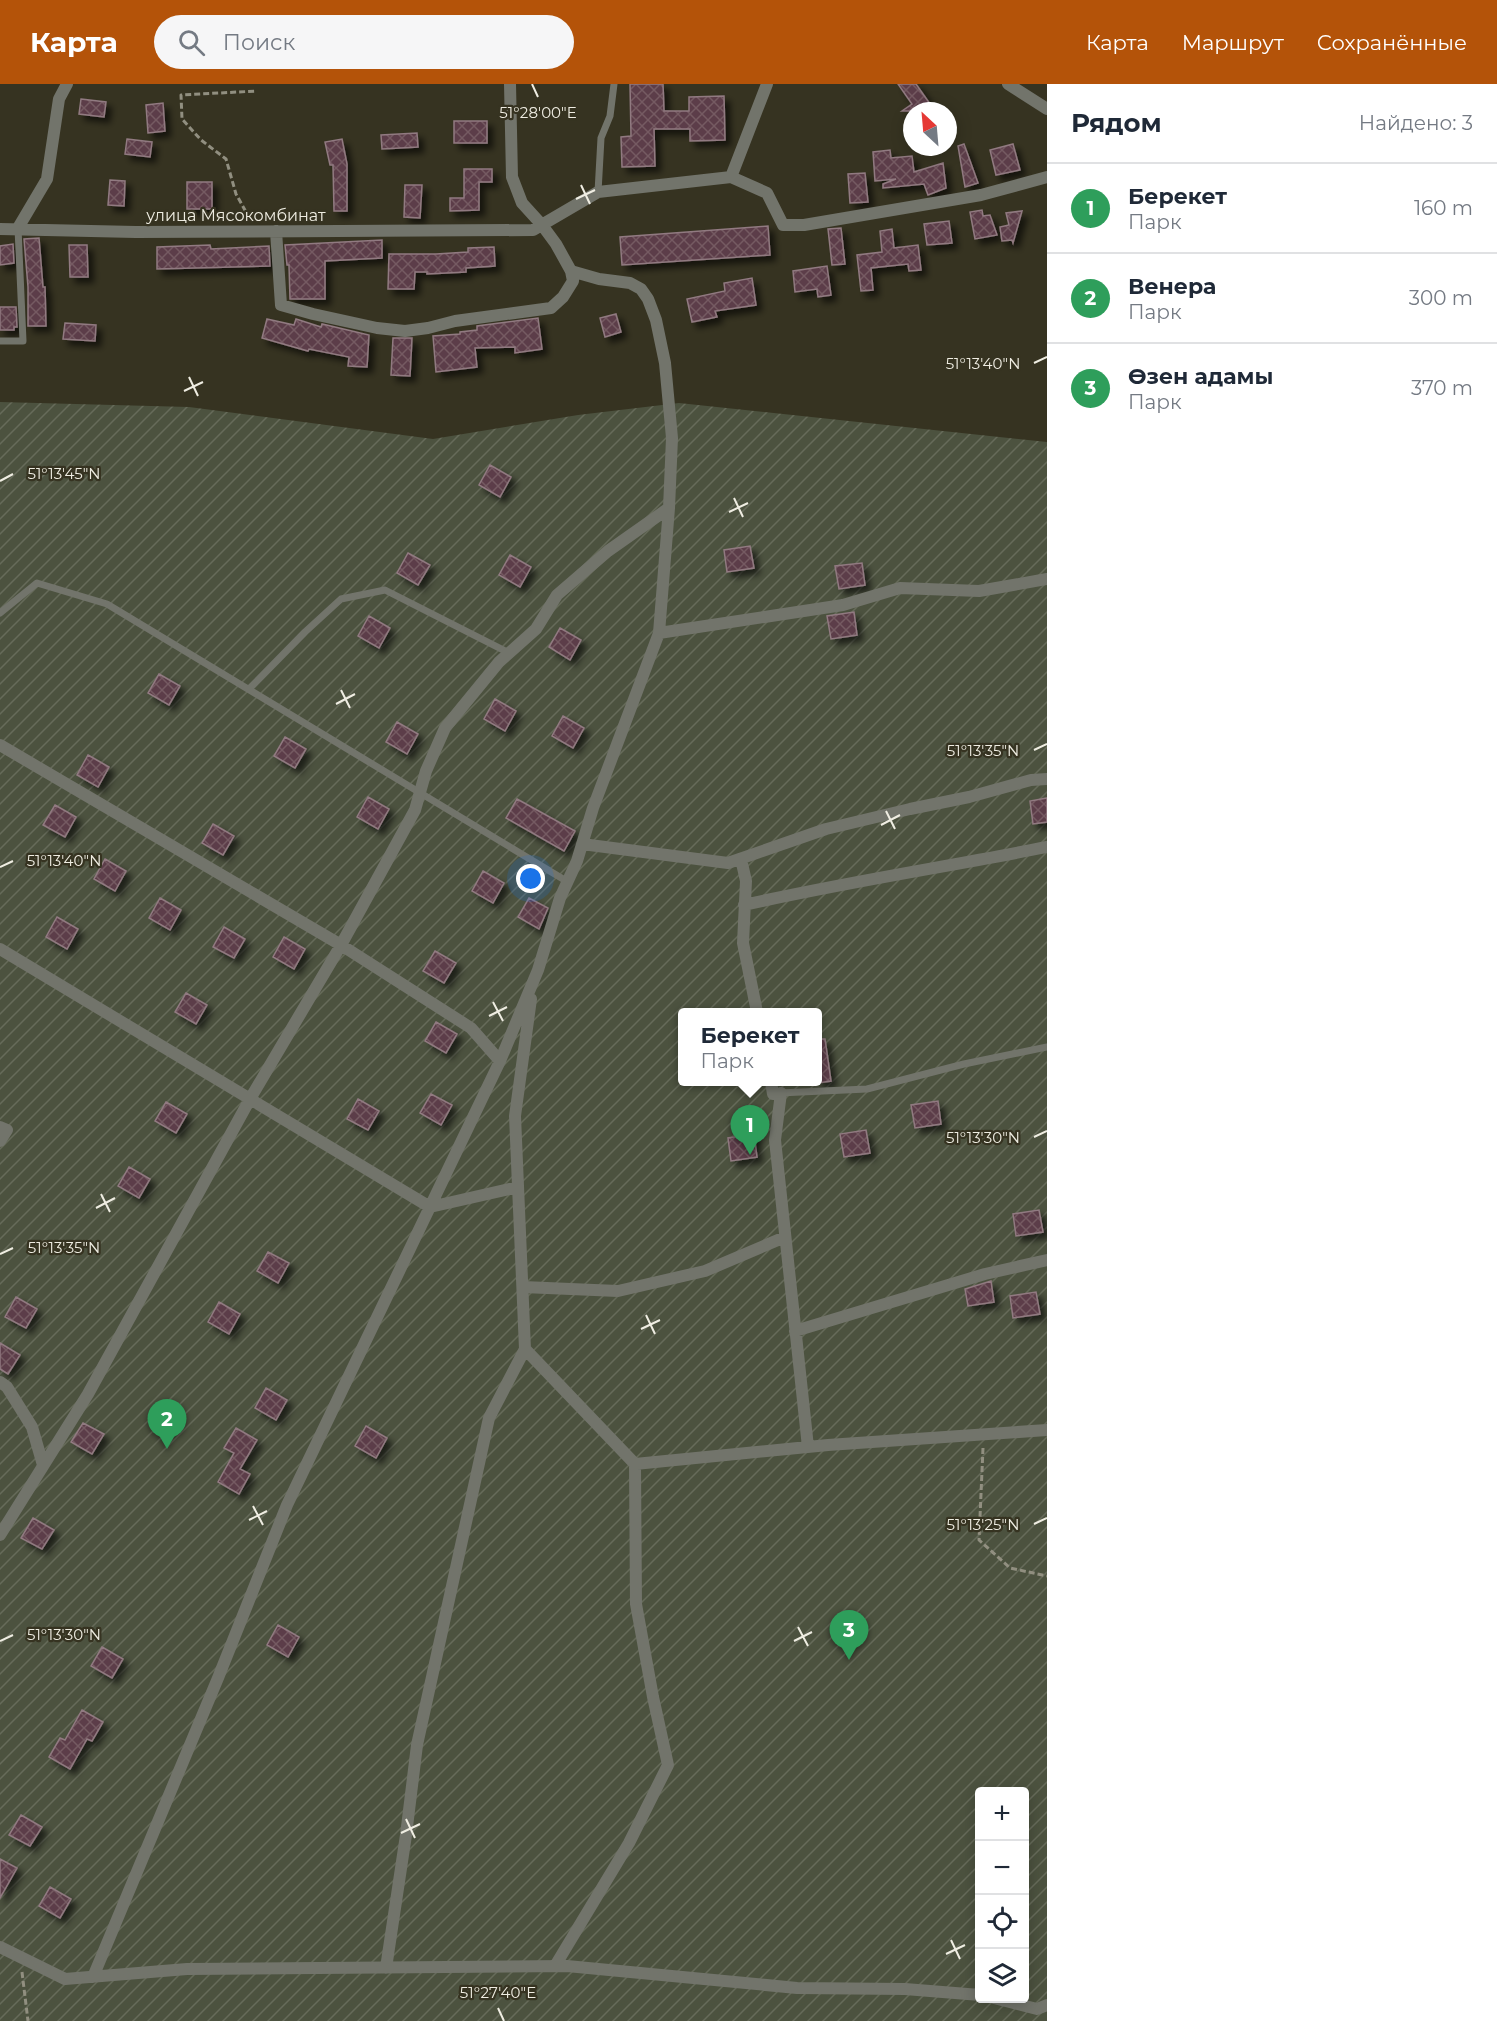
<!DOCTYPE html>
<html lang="ru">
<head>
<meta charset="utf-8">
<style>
	body { margin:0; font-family:Montserrat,sans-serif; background:#f6f6f7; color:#1f2937 }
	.controls { position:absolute; right:18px; bottom:18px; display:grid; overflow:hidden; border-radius:6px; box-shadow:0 3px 15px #0003 }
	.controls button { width:54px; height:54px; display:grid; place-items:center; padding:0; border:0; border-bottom:2px solid #e0e1e3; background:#fff; color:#1f2937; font:30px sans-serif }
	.compass { position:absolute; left:903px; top:18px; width:54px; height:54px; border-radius:50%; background:#fff; box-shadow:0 3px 15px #0003; rotate:334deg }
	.you { position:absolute; left:531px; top:795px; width:21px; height:21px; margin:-15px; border:4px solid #fff; border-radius:50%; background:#1a73e8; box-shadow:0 0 0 9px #1a73e833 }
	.badge { display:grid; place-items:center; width:39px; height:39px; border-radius:50%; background:#b45309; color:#fff; font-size:20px; font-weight:700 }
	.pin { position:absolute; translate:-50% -50px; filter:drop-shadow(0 2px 3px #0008) }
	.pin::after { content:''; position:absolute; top:32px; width:21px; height:18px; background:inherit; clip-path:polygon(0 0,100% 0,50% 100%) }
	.popup { position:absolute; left:678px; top:924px; width:144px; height:78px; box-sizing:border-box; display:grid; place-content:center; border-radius:6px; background:#fff; filter:drop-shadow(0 2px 4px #0005); font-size:20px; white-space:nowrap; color:#747a83 }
	.popup b { font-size:22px; color:#1f2937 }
	.popup::after { content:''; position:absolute; left:50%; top:100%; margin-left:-12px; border:12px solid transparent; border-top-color:#fff }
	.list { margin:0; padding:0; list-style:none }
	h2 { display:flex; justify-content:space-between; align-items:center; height:78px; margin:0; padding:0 24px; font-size:26px }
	h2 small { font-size:20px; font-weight:400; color:#747a83 }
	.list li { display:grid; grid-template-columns:39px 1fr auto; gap:18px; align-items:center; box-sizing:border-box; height:90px; padding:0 24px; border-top:2px solid #e0e1e3 }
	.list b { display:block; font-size:22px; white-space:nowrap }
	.list p { margin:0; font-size:20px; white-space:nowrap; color:#747a83 }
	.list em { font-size:20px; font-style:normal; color:#747a83 }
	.icon { flex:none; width:33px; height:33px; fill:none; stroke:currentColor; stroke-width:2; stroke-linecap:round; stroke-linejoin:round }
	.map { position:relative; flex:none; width:1047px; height:1937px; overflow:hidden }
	header { display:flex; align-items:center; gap:36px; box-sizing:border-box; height:84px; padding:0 30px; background:#b45309; color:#fff }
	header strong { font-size:28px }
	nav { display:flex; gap:33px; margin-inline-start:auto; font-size:21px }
	.search { width:420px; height:54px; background:#f6f6f7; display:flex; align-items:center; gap:15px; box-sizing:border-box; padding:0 21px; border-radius:33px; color:#747a83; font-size:22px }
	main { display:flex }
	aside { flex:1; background:#fff }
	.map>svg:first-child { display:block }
	.garden { fill:url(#garden-furrows); fill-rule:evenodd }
	.building { fill:url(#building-cross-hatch); stroke:#917a81; stroke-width:1.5; filter:url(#shadow) }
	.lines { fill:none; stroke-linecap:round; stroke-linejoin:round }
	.path { stroke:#918f80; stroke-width:3; stroke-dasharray:6 3; stroke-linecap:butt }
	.service { stroke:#72746b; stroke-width:7 }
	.minor { stroke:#72746b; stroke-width:12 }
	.ticks { fill:none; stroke:#efede2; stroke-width:2 }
	.labels { text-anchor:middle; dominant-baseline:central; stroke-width:4.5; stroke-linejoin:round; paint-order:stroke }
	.street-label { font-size:16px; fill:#efede2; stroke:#363321 }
	.ticks-label { font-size:15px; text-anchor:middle; fill:#efede2; stroke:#363321; stroke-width:4.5; stroke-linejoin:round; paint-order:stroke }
</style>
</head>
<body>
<header>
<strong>Карта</strong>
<div class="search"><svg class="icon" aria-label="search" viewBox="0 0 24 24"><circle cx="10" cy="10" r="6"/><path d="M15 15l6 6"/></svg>Поиск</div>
<nav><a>Карта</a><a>Маршрут</a><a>Сохранённые</a></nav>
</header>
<main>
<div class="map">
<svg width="1047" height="1937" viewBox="0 0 1047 1937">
	<defs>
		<pattern id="garden-furrows" width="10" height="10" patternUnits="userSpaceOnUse" patternTransform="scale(1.5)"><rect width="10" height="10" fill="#4c523f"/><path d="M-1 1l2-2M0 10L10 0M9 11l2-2" fill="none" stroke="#666b5a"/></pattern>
		<pattern id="building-cross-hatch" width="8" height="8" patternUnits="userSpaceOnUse" patternTransform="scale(1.5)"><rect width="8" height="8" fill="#5c3e48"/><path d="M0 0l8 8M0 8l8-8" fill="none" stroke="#745a62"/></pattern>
		<filter id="shadow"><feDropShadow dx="5.5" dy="5.5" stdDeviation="3" flood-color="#0009"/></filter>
	</defs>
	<rect width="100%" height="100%" fill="#363321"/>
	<path class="garden" d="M0,318l189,5 244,32 145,-24 101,-12 368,39v1579h-1047zM682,928h136v70h-136zM980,1708h44v206h-44z"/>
	<path class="building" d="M630,0h33l1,27h25v-14l35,-1 1,44 -35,1v-12h-36l1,37 -33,1 -1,-30 10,-1z
		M898,0h18l19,27h-33l10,-7z
		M81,15l25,3 -2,15 -25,-3z
		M163,19l2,28 -17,2 -2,-28z
		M454,37h33v22h-33z
		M417,49l1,14 -36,2 -1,-14z
		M127,55l25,3 -2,15 -25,-3z
		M342,55l5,25v47h-13l-1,-46h-3l-5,-23z
		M964,60l14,39 -13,4 -7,-41z
		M1013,60l7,26 -24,5 -6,-25z
		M890,66l1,8 21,-2 2,16 29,-9 3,25 -18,7 -4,-11 -41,4v-4l13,-5 -21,2 -2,-29z
		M464,85h28v13h-13v28l-29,1v-13h14z
		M865,89l3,29 -18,1 -2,-29z
		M110,96l15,1 -1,25 -16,-1z
		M187,98h25v27h-25z
		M405,101h17l-2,33 -16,-1z
		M982,126l1,6 7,-1 7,20 -22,4 -5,-27z
		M1022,127l-9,32 -1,-3 -10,1 -2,-14 9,-2 -3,-12z
		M949,137l3,22 -25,2 -3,-21z
		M768,142l2,29 -148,10 -2,-28z
		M841,144l4,36 -13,1 -4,-36z
		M892,145l2,19 24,-3 3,25 -12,1 -1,-7 -37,4 2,22 -12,1 -4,-36 25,-3 -2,-21z
		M39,154l4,49h2l1,39h-18v-39l-4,-48z
		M382,156v18l-57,3v38h-35l-1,-34h-2l-2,-20z
		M13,160l1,19 -14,2v-19z
		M69,161h18l1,32h-18z
		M210,161l1,4 58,-3 1,20 -113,3v-22z
		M494,163l1,19 -29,2v4l-39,2v-2h-12l-1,17h-26l1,-35h47l32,-2v-4z
		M827,182l4,29 -13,2 -1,-8 -22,3 -2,-21z
		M752,194l4,27 -41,6 2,6 -25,5 -5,-23 38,-8 -1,-8z
		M0,223h16l1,20h-3v3h-14z
		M616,230l5,18 -16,5 -5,-19z
		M538,234l4,31 -27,4v-6l-40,1 2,19 -41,5 -3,-36 27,-2v-2l17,-2v-4z
		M267,235l27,6 2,-6 25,8 1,-3 47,11 -2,32 -19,-1 1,-9 -40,-8 -1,2 -46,-13z
		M65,239l31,2 -1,16 -32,-2z
		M393,254h19l-2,38 -19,-1z
		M490,381l21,12 -11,20 -21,-12z
		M750,462l4,22 -27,4 -3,-22z
		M408,469l22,12 -12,20 -21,-12z
		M510,471l21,12 -11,20 -21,-12z
		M862,479l3,22 -26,4 -4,-23z
		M854,528l3,23 -26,4 -4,-23z
		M369,532l21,12 -11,20 -21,-12z
		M560,544l21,12 -11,20 -21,-13z
		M159,590l21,12 -11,19 -21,-12z
		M495,615l21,12 -11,20 -21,-12z
		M563,632l21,12 -11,20 -21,-12z
		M397,638l21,12 -11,20 -21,-12z
		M285,653l21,12 -11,19 -21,-12z
		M88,671l21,12 -11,20 -21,-12z
		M368,713l21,12 -11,20 -21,-12z
		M1047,714v24l-14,2 -3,-23z
		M517,715l58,32 -11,20 -58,-33z
		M55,721l21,12 -11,20 -22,-12z
		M213,740l21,12 -11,19 -21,-12z
		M105,775l21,12 -11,20 -21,-12z
		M483,787l21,12 -11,20 -21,-12z
		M160,814l21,12 -11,20 -21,-12z
		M529,814l19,10 -9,21 -21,-12z
		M57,833l21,12 -11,20 -21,-12z
		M224,843l21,12 -11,19 -21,-11z
		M284,853l21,12 -11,20 -21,-12z
		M435,867l21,12 -12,20 -21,-12z
		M186,909l21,12 -11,19 -21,-12z
		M436,938l21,12 -11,19 -21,-12z
		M818,955h7l6,42 -13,2z
		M431,1010l21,11 -11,20 -21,-12z
		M358,1015l21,12 -11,19 -21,-11z
		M938,1017l3,23 -26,4 -4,-23z
		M166,1018l21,12 -11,19 -21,-12z
		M866,1046l4,23 -26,4 -4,-23z
		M754,1050l3,23 -26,4 -3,-23z
		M129,1083l21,12 -11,19 -21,-12z
		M1039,1126l4,22 -27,4 -3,-22z
		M268,1168l21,11 -11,20 -21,-12z
		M991,1197l3,21 -26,4 -3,-17z
		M1036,1208l4,22 -27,4 -3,-22z
		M16,1213l21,12 -11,19 -21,-11z
		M219,1218l21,12 -11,20 -21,-12z
		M0,1259l20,12 -12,19 -8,-5z
		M266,1304l21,12 -11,20 -21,-12z
		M83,1339l21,11 -12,20 -21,-12z
		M366,1342l21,12 -11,20 -21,-12z
		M236,1344l21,12 -17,29 10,5 -11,20 -21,-12 16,-29 -10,-5z
		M33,1434l21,12 -12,19 -21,-11z
		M278,1541l21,12 -11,20 -21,-12z
		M102,1563l21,12 -11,19 -21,-12z
		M82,1626l21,12 -11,19 -5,-2 -17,30 -21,-12 11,-19 5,2z
		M21,1731l21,12 -12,19 -21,-11z
		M0,1775l17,9 -17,30z
		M50,1803l21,12 -11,19 -21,-12z"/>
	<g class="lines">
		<path class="path" d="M250,135l-14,-25 -10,-35 -25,-19 -19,-21 -1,-24 76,-4
			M983,1364l-4,92 31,28 37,8
			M22,1888l6,49"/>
		<path class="service" d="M598,108l3,-54 9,-22 4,-32
			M0,257h23l-5,-113
			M0,529l37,-30 70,21 461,278
			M249,605l56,-57 36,-33 44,-9 124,63
			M779,1009l88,-4 97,-25 83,-17"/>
		<path class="minor" d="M1008,0l39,25
			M731,93l36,-93
			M18,144l29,-49 12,-80 8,-15
			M0,145l136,3 397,-2 65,-38 133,-15 36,16 16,32h21l177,-30 66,-18
			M276,147l5,74 32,9 64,14 28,3 23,-3 27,-7 96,-13 12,-11 10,-16 -2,-10 -15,-27 -14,-19 -20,-22 -10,-26 -2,-93
			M659,549l184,-28 57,-17 79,3 68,-12
			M0,661l341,200 130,83 29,33
			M582,760l146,19 98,-34 84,-20 59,-12 62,-17 16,-1
			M741,775l5,22 -3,62 14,69
			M744,821c101,-23 202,-38 303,-58
			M0,865l430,258 88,-20
			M531,915l-16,117 10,233 110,115 1,140 17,93 15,68 -39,78 -74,123
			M771,998l2,12
			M781,1009l-6,47 33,307
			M0,1043l7,3 -7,11
			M523,1203l95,4 87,-20 80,-34
			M795,1247l190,-57 62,-14
			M0,1298l7,5 25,40 11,38
			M635,1380l193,-19 219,-15
			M0,1451l88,-141 162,-295 91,-154 74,-135 11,-39 19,-43 54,-66 37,-33 21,-34 51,-44 61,-43
			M0,1863l65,32 122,-10 380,-3 230,22 108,1 75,6
			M386,1884l20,-133 11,-90 72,-327 36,-69
			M93,1893l125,-299 69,-173 213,-444 38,-91 22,-72 17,-37 16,-53 66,-175 10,-125 3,-70 -7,-75 -9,-43 -8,-21 -7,-10 -11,-6 -31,-4 -28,-8
			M994,1914l43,11 10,-4"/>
	</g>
	<path class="ticks" d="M532,0l6,13M581,101l9,19M576,115l19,-9M1034,279l13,-6M189,293l9,19M184,307l19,-9M0,397l13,-7M734,414l9,19M729,428l19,-9M341,606l9,18M336,620l19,-10M1034,666l13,-6M886,727l9,18M881,741l19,-10M0,783l13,-6M493,918l10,19M489,932l18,-9M1034,1053l13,-6M101,1110l9,18M96,1124l19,-10M0,1170l13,-6M646,1231l9,19M641,1245l19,-9M253,1422l10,19M249,1436l18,-9M1034,1440l13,-6M798,1543l10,19M0,1557l13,-6M794,1557l18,-9M406,1735l9,19M401,1749l19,-9M951,1856l9,19M946,1870l19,-9M498,1924l6,13"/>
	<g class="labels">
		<g class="street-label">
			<text x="236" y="131">улица Мясокомбинат</text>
		</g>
	</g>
	<g class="ticks-label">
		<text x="538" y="34">51°28'00"E</text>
		<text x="983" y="285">51°13'40"N</text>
		<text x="64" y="395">51°13'45"N</text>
		<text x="983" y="672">51°13'35"N</text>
		<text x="64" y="782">51°13'40"N</text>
		<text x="983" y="1059">51°13'30"N</text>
		<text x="64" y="1169">51°13'35"N</text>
		<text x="983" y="1446">51°13'25"N</text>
		<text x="64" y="1556">51°13'30"N</text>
		<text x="498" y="1914">51°27'40"E</text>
	</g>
</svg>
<div class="controls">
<button>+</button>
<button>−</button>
<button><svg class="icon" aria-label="locate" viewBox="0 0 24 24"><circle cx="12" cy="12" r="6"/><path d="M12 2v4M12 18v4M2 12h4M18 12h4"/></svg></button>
<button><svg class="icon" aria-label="layers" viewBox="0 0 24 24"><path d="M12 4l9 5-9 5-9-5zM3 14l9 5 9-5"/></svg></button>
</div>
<svg class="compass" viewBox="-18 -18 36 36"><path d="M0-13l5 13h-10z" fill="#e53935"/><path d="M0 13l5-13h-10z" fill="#747a83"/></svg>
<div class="you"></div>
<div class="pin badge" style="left:750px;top:1071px;background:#2e9e5b">1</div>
<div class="popup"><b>Берекет</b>Парк</div>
<div class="pin badge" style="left:167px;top:1365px;background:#2e9e5b">2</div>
<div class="pin badge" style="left:849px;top:1576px;background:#2e9e5b">3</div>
</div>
<aside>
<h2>Рядом<small>Найдено: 3</small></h2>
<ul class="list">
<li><span class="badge" style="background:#2e9e5b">1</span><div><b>Берекет</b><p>Парк</p></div><em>160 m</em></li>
<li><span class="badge" style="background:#2e9e5b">2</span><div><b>Венера</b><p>Парк</p></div><em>300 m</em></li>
<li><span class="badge" style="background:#2e9e5b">3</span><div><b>Өзен адамы</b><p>Парк</p></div><em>370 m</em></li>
</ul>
</aside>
</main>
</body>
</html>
